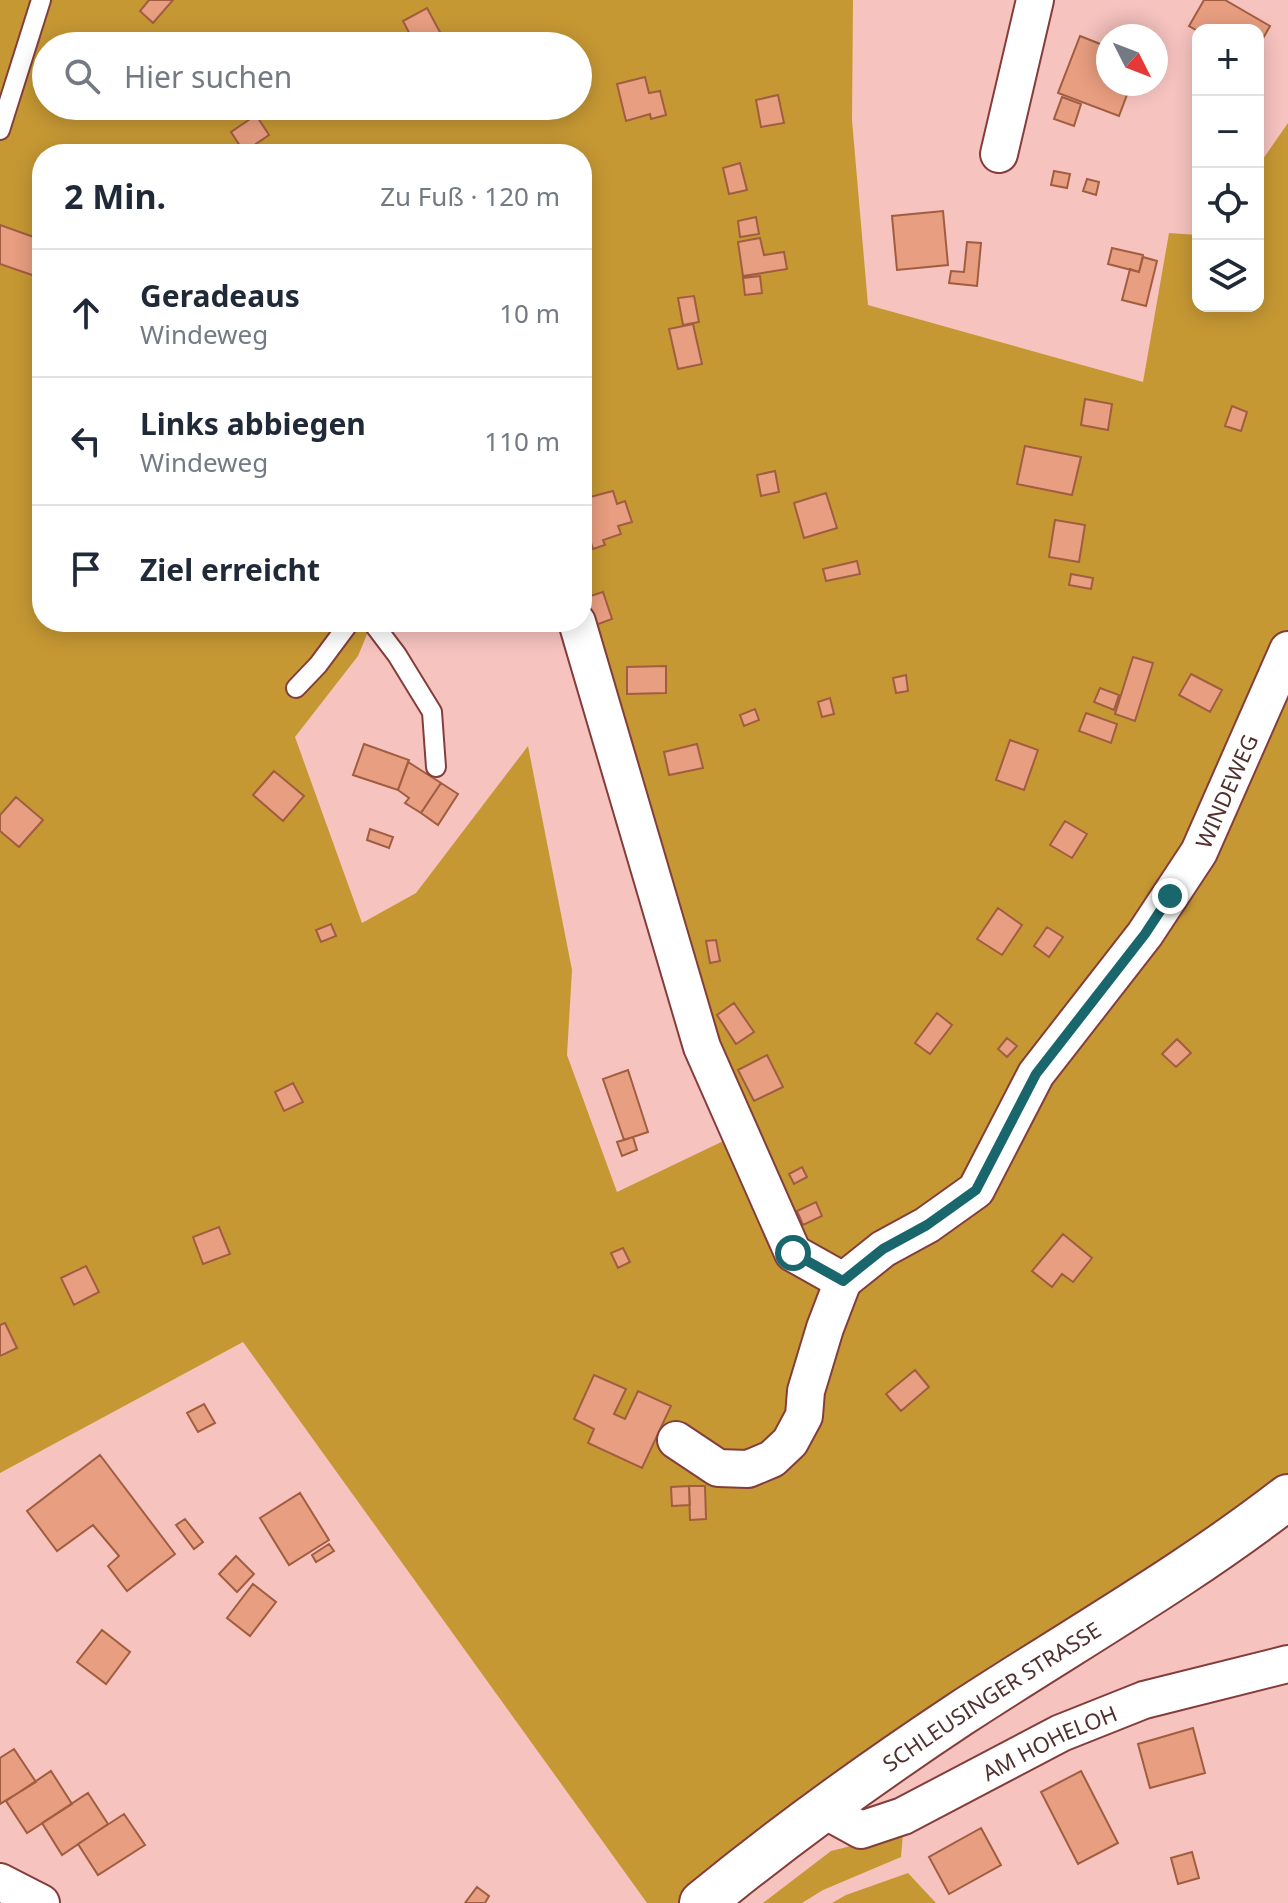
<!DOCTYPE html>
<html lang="de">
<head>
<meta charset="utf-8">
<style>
	body { margin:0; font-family:"Noto Sans",sans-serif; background:#f2f2f3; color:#1f2937 }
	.controls { position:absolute; right:24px; top:24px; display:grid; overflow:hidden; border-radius:16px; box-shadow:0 4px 20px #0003 }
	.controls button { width:72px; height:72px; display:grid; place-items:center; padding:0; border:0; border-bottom:2px solid #e0e1e3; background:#fff; color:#1f2937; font:40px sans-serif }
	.compass { position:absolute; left:1096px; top:24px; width:72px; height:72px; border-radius:50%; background:#fff; box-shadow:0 4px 20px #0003; rotate:132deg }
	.stop { position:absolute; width:24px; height:24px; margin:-18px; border:6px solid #19676d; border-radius:50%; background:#fff }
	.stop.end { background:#19676d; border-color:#fff; box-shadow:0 2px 8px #0008 }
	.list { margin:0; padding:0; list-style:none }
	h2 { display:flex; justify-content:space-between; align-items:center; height:104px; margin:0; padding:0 32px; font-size:34px }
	h2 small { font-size:26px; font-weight:400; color:#747a83 }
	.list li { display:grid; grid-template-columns:52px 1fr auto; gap:24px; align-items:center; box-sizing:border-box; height:128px; padding:0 32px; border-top:2px solid #e0e1e3 }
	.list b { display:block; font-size:30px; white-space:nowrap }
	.list p { margin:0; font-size:26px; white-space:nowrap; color:#747a83 }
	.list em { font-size:26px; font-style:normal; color:#747a83 }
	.icon { flex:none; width:44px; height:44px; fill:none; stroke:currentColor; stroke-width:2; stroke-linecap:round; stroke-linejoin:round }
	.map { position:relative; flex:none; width:1288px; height:1903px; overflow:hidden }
	.search { position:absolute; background:#fff; box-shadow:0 4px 20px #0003; left:32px; top:32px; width:560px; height:88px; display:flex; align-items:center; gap:20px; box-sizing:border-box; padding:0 28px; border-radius:44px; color:#747a83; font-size:30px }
	.panel { position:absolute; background:#fff; box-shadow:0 4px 20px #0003; left:32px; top:144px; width:560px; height:488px; border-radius:32px }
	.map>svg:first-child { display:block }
	.green { fill:#c69834; fill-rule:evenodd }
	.building { fill:#e89e80; stroke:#a05d40; stroke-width:2 }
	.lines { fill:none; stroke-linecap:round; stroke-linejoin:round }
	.lane-casing { stroke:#843d3b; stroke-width:22 }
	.street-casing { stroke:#843d3b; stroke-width:40 }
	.secondary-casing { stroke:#843d3b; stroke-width:48 }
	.lane { stroke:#fff; stroke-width:18 }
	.street { stroke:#fff; stroke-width:36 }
	.secondary { stroke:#fff; stroke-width:44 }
	.route { stroke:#19676d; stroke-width:10 }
	.labels { text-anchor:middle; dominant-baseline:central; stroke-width:8; stroke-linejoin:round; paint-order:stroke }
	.street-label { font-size:22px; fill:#51302e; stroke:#f9f0ef }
</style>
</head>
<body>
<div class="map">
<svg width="1288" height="1903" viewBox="0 0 1288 1903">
	<rect width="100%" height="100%" fill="#f6c3bf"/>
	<path class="green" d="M0,0h853l-1,120 16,185 275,77 26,-149 29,2v71h60v-140l30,-43v1374l-586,406h-55l-404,-561 -243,131zM46,46h532v60h-532zM42,154h540v468l158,511 -123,59 -50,-137 5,-85 -44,-224 -112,147 -54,30 -67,-186 63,-81 14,-34h-330z
		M903,1833l-2,24 -78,33 -21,13h-39l68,-52z
		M908,1873l28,30h-104l14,-8z"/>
	<path class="building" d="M149,0h24l-20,23 -13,-12z
		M1204,0h21l45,26 -12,21v-17l-60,1 -9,-5z
		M427,8l14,26 -25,12 -13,-25z
		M1080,36l28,11v37h23l-12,32 -61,-23z
		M645,77l4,16 11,-2 6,24 -15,4 -1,-5 -24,7 -9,-37z
		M778,95l6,28 -23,4 -5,-27z
		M1062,97l19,7 -7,22 -20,-7z
		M256,115l13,20 -25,17 -13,-20z
		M740,163l7,27 -18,4 -6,-26z
		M1054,171l16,3 -3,14 -16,-3z
		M1087,179l12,3 -3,13 -13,-4z
		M943,211l5,54 -51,5 -5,-54z
		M756,217l3,17 -19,3 -2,-16z
		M0,225l42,15v15l-7,21 -35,-12z
		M760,238l4,17 20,-3 3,17 -44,7 -5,-34z
		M967,242l14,1 -4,43 -28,-3 2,-12 13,1z
		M1112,248l31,7 -4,17 -31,-8z
		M1143,257l14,4 -11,45 -24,-6 8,-31 9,3z
		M760,276l2,17 -17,2 -2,-17z
		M694,296l5,26 -16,3 -5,-27z
		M693,324l9,40 -24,5 -9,-40z
		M1085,399l27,5 -4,26 -27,-5z
		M1232,406l15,6 -6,19 -16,-5z
		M1025,446l56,11 -9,38 -55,-11z
		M775,471l4,21 -18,4 -4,-21z
		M588,491l2,6 23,-6 4,13 8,-3 7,21 -14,4 3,8 -18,6 2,5 -12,4 -11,-34v-22z
		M826,493l11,35 -33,10 -10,-35z
		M1055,520l30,5 -6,37 -30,-5z
		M857,561l3,13 -34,7 -3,-12z
		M1071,574l22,4 -2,11 -22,-4z
		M603,592l9,27 -19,7 -9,-28z
		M1133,657l20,6 -18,58 -20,-7z
		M666,666v27l-39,1v-27z
		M1191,674l31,16 -12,22 -31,-17z
		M906,675l2,16 -12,2 -3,-15z
		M1100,688l19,7 -5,15 -20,-8z
		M830,698l4,16 -12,3 -4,-15z
		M755,709l4,11 -15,6 -4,-11z
		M1086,713l31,11 -6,19 -32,-12z
		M1010,740l28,10 -14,40 -28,-10z
		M364,744l45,16 -11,30 -45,-15z
		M697,744l6,24 -34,7 -5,-23z
		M408,762l33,21 -20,30 -16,-10 4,-5 -11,-8z
		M274,771l30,25 -21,25 -30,-26z
		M441,783l17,11 -20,31 -17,-12z
		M16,797l27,23 -24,27 -19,-16v-16z
		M1065,821l22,13 -15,24 -22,-13z
		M370,829l23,8 -4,11 -22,-8z
		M998,908l24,17 -20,30 -25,-16z
		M331,924l5,12 -15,6 -5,-12z
		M1047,927l16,10 -14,20 -15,-11z
		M716,940l4,21 -10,2 -4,-22z
		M734,1003l20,29 -18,12 -19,-29z
		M937,1013l15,12 -22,29 -15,-11z
		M1007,1038l10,8 -10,11 -9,-8z
		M1177,1039l14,14 -15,14 -14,-13z
		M767,1055l16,32 -29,14 -16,-31z
		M628,1070l20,62 -24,8 -21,-61z
		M293,1083l10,19 -19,9 -9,-19z
		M633,1137l4,13 -15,6 -5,-14z
		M802,1167l5,10 -13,7 -5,-10z
		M816,1202l6,14 -19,9 -6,-14z
		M219,1227l11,27 -27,10 -10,-27z
		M1063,1234l29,24 -19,24 -11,-8 -10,13 -20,-16z
		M623,1248l7,14 -12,6 -7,-15z
		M86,1266l13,26 -25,13 -13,-27z
		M5,1323l12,25 -17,8v-31z
		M915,1370l14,17 -28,24 -15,-17z
		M594,1375l32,14 -12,25 11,5 13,-28 33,15 -29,62 -54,-25 6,-14 -20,-10z
		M204,1404l11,19 -17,9 -11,-19z
		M100,1455l75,99 -48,37 -19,-25 11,-10 -26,-31 -36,26 -30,-40z
		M689,1486l1,19 -18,1 -1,-19z
		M689,1486h16l1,33 -16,1z
		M300,1493l29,47 -40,25 -29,-47z
		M185,1519l18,23 -9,7 -18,-24z
		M329,1544l5,7 -18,11 -4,-7z
		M236,1556l18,18 -17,18 -18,-18z
		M253,1584l23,18 -26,34 -23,-18z
		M102,1630l28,22 -24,32 -29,-22z
		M1193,1728l12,45 -55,15 -12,-44z
		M14,1749l22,33 -36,22v-46z
		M51,1771l21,33 -45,29 -21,-32z
		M1081,1771l37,72 -40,21 -37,-72z
		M88,1793l20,31 -46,31 -20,-32z
		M124,1814l21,31 -47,30 -20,-31z
		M981,1828l20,37 -52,29 -20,-37z
		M1192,1852l7,26 -21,6 -7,-26z
		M477,1887l12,9 -4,7h-20z"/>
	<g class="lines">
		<defs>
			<path id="lane" d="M0,130l41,-130
				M372,622l25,33 35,57 4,55
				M296,688l22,-23 32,-43"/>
			<g id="street">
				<path d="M999,154l36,-154"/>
				<path id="s1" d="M577,622l125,425 91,206 50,28 40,-32 44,-24 49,-35 60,-116 109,-140 54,-82 89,-202"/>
				<path d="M676,1440l42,28 30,1 24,-10 18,-17 14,-26 2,-25 19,-63 18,-47"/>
				<path id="s2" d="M821,1808l40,22 42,-14 158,-83 83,-33 144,-36"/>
				<path d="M0,1882l41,21"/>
			</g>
			<g id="secondary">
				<path id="s3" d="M702,1903c83,-68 169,-130 258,-189 110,-72 225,-137 328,-217"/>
			</g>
		</defs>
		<use href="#lane" class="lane-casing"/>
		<use href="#street" class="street-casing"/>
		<use href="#secondary" class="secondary-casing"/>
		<use href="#lane" class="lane"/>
		<use href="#street" class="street"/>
		<use href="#secondary" class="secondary"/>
	</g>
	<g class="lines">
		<path class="route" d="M793,1253l50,28 40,-32 44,-24 49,-35 60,-116 109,-140 25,-38"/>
	</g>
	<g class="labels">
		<g class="street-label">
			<text stroke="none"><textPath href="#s1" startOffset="1360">WINDEWEG</textPath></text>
			<text stroke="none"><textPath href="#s3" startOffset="356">SCHLEUSINGER STRASSE</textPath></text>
			<text stroke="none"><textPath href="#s2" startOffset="254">AM HOHELOH</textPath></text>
		</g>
	</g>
</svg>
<div class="controls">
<button>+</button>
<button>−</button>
<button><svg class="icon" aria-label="locate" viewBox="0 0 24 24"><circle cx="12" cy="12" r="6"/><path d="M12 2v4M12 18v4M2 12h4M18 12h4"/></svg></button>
<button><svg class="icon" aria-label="layers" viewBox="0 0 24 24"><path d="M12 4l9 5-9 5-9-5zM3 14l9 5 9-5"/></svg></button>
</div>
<svg class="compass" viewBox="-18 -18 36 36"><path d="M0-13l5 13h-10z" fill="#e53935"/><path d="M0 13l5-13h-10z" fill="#747a83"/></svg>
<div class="stop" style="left:793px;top:1253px"></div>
<div class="stop end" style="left:1170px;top:896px"></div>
<div class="search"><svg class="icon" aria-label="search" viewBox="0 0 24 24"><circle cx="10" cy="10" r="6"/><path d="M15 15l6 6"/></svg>Hier suchen</div>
<section class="panel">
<h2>2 Min.<small>Zu Fuß · 120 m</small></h2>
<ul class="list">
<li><svg class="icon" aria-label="ahead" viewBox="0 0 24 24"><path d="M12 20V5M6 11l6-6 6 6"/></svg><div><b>Geradeaus</b><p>Windeweg</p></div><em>10 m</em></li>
<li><svg class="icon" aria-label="left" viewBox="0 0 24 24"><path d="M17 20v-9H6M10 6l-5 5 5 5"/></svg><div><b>Links abbiegen</b><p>Windeweg</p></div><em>110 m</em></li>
<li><svg class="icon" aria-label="arrive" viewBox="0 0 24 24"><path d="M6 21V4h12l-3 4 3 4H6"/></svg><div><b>Ziel erreicht</b></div></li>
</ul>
</section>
</div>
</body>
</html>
